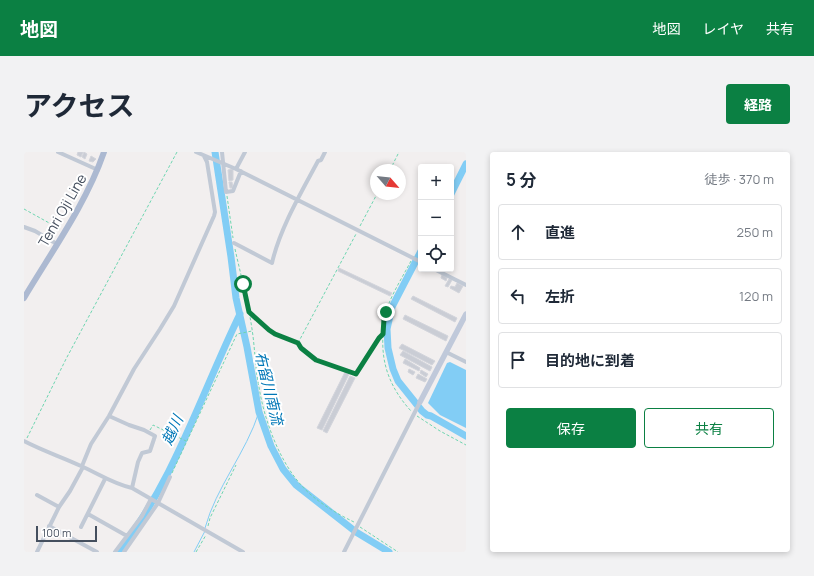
<!DOCTYPE html>
<html lang="ja">
<head>
<meta charset="utf-8">
<style>
	body { margin:0; font-family:Manrope,"Noto Sans JP",sans-serif; background:#f2f2f3; color:#1f2937 }
	.controls { position:absolute; right:12px; top:12px; display:grid; overflow:hidden; border-radius:4px; box-shadow:0 2px 6px #0003 }
	.controls button { width:36px; height:36px; display:grid; place-items:center; padding:0; border:0; border-bottom:1px solid #e0e1e3; background:#fff; color:#1f2937; font:20px sans-serif }
	.compass { position:absolute; left:346px; top:12px; width:36px; height:36px; border-radius:50%; background:#fff; box-shadow:0 2px 6px #0003; rotate:118deg }
	.scale { position:absolute; left:12px; bottom:10px; width:61px; box-sizing:border-box; padding-left:4px; border:2px solid #454f5e; border-top:0; font-size:11px; line-height:14px; white-space:nowrap; color:#454f5e; -webkit-text-stroke:3px #fff; paint-order:stroke }
	.stop { position:absolute; width:12px; height:12px; margin:-9px; border:3px solid #0b8043; border-radius:50%; background:#fff }
	.stop.end { background:#0b8043; border-color:#fff; box-shadow:0 1px 4px #0008 }
	.list { margin:0; padding:0; list-style:none }
	h2 { display:flex; justify-content:space-between; align-items:center; height:52px; margin:0; padding:0 16px; font-size:17px }
	h2 small { font-size:13px; font-weight:400; color:#747a83 }
	.list li { display:grid; grid-template-columns:26px 1fr auto; gap:12px; align-items:center; box-sizing:border-box; height:56px; margin:0 8px 8px; padding:0 8px; border:1px solid #e0e1e3; border-radius:4px }
	.list b { display:block; font-size:15px; white-space:nowrap }
	.list em { font-size:13px; font-style:normal; color:#747a83 }
	.actions { display:flex; gap:8px; padding:12px 16px }
	.actions a { flex:1; padding:9px 0; border:1px solid #0b8043; border-radius:4px; text-align:center; font-size:14px; color:#0b8043 }
	.actions .main { background:#0b8043; color:#fff }
	.icon { flex:none; width:22px; height:22px; fill:none; stroke:currentColor; stroke-width:2; stroke-linecap:round; stroke-linejoin:round }
	.map { position:relative; flex:none; width:442px; height:400px; overflow:hidden; border-radius:4px }
	header { display:flex; align-items:center; gap:24px; box-sizing:border-box; height:56px; padding:0 20px; background:#0b8043; color:#fff }
	header strong { font-size:19px }
	nav { display:flex; gap:22px; margin-inline-start:auto; font-size:14px }
	.intro { display:flex; align-items:center; justify-content:space-between; box-sizing:border-box; height:96px; padding:0 24px }
	h1 { margin:0; font-size:28px }
	.button { padding:10px 18px; border-radius:4px; background:#0b8043; color:#fff; font-size:14px; font-weight:700 }
	main { display:flex; gap:24px; padding:0 24px }
	aside { flex:1; background:#fff; border-radius:4px; box-shadow:0 2px 6px #0003 }
	.map>svg:first-child { display:block }
	.water { fill:#82cdf5 }
	.lines { fill:none; stroke-linecap:round; stroke-linejoin:round }
	.stream { stroke:#82cdf5; stroke-width:1 }
	.river { stroke:#82cdf5; stroke-width:7 }
	.building { fill:#cacdd5; stroke:#d2d4db }
	.path { stroke:#6ed5b0; stroke-width:1; stroke-dasharray:3 2; stroke-linecap:butt }
	.street { stroke:#c1c9d5; stroke-width:4 }
	.secondary { stroke:#c0c9da; stroke-width:5.5 }
	.primary { stroke:#acb9d1; stroke-width:6 }
	.route { stroke:#0b8043; stroke-width:5 }
	.labels { text-anchor:middle; dominant-baseline:central; stroke-width:4; stroke-linejoin:round; paint-order:stroke }
	.street-label { font-size:14px; fill:#454f5e; stroke:#fff }
	.water-label { font-size:15px; font-style:italic; fill:#0077b7; stroke:#fff }
</style>
</head>
<body>
<header>
<strong>地図</strong>
<nav><a>地図</a><a>レイヤ</a><a>共有</a></nav>
</header>
<div class="intro"><h1>アクセス</h1><a class="button">経路</a></div>
<main>
<div class="map">
<svg width="442" height="400" viewBox="0 0 442 400">
	<rect width="100%" height="100%" fill="#f2efef"/>
	<path class="water" d="M426,210l16,8v58l-26,-13 -12,-12 19,-40z"/>
	<g class="lines">
		<path class="stream" d="M181,376c11,-41 41,-75 54,-116
			M170,400l11,-21"/>
		<path class="river" d="M191,0l16,105 5,41 11,49 12,65 12,34 12,23 13,16 60,47 33,20
			M427,42l15,-30
			M397,99l-29,56 -5,22 1,19 5,21 5,12 24,30 5,4 4,1 35,20
			M94,400c56,-70 83,-158 122,-238"/>
	</g>
	<path class="building" d="M54,0h5l-2,5 -4,-2z
		M60,0l3,2 -2,5 -3,-2z
		M67,4l5,3 -3,3 -4,-1z
		M209,17v11l-4,1 -1,-11z
		M205,30h3l1,6h-3z
		M315,116l53,25 -2,3 -52,-25z
		M418,123l5,3 -1,3 -5,-3z
		M425,127l3,1 -4,7 -3,-1z
		M433,131l6,3 -4,7 -9,-5 1,-2 4,1z
		M389,144l44,22 -2,4 -44,-23z
		M381,163l43,21 -2,5 -43,-22z
		M378,192l33,17 -3,4 -33,-17z
		M379,199l29,16 -2,4 -30,-16z
		M381,207l15,9 -1,3 -16,-8z
		M385,217l6,3 -2,3 -5,-3z
		M397,218l7,4 -2,3 -6,-4z
		M321,220l4,2 -27,56 -5,-2z
		M394,222l9,5 -2,3 -9,-4z
		M326,224l5,2 -28,55 -4,-2z"/>
	<g class="lines">
		<path class="path" d="M366,18l9,-18
			M203,44l6,42
			M0,57l36,20
			M336,74l17,-32
			M211,97c6,27 13,53 17,80 3,19 3,39 7,58 5,32 20,74 43,99 12,14 35,28 52,36
			M387,109c-9,17 -20,34 -26,53 -2,7 -2,14 -2,21 -2,30 8,54 28,76
			M226,160l9,10 16,12 23,9 3,5 15,12 40,14 26,-39
			M274,191l58,-109
			M393,264l23,15 26,14
			M126,278l3,-5 33,16
			M3,286l39,-79 111,-207
			M148,321l65,-139 15,-3
			M184,374l2,-8 26,-53
			M336,375l38,25
			M172,400l10,-17"/>
		<path class="street" d="M34,0l40,18
			M172,0l40,17 185,93
			M198,0l4,40 7,-1 8,-20
			M212,17l9,-17
			M0,75l11,4 22,13
			M210,91l38,20c8,-35 29,-70 46,-102l3,-1 4,-8
			M410,117l32,16
			M422,200l20,10
			M85,264l20,9 15,5 11,6 -5,15 -8,2 -4,9 -6,26
			M0,289c19,10 38,16 57,25 18,8 32,18 51,22l111,64
			M58,314l9,-22 18,-28 25,-47 26,-40 14,-23 40,-90 1,-4 -8,-50 -3,-6
			M13,343l22,12
			M64,362l39,22
			M25,374l48,26
			M57,375l24,-48
			M13,400l22,-45 11,-16 13,-24
			M91,400l27,-36 9,-17
			M100,400l34,-49 12,-26
			M320,400l76,-150"/>
		<path class="secondary" d="M396,250l46,-88"/>
		<path class="primary" d="M0,146c28,-47 62,-94 80,-146"/>
	</g>
	<g class="lines">
		<path class="route" d="M219,132l6,28 20,18 6,4 23,9 3,5 15,12 40,14 23,-36 4,-4 1,-15 2,-7"/>
	</g>
	<g class="labels">
		<g class="street-label">
			<text transform="translate(38 58) rotate(-60)">Tenri Oji Line</text>
		</g>
		<g class="water-label">
			<text transform="translate(245 236) rotate(76)">布留川南流</text>
			<text transform="translate(148 278) rotate(-65)">越川</text>
		</g>
	</g>
</svg>
<div class="controls">
<button>+</button>
<button>−</button>
<button><svg class="icon" aria-label="locate" viewBox="0 0 24 24"><circle cx="12" cy="12" r="6"/><path d="M12 2v4M12 18v4M2 12h4M18 12h4"/></svg></button>
</div>
<svg class="compass" viewBox="-18 -18 36 36"><path d="M0-13l5 13h-10z" fill="#e53935"/><path d="M0 13l5-13h-10z" fill="#747a83"/></svg>
<div class="scale">100 m</div>
<div class="stop" style="left:219px;top:132px"></div>
<div class="stop end" style="left:362px;top:160px"></div>
</div>
<aside>
<h2>5 分<small>徒歩 · 370 m</small></h2>
<ul class="list">
<li><svg class="icon" aria-label="ahead" viewBox="0 0 24 24"><path d="M12 20V5M6 11l6-6 6 6"/></svg><div><b>直進</b></div><em>250 m</em></li>
<li><svg class="icon" aria-label="left" viewBox="0 0 24 24"><path d="M17 20v-9H6M10 6l-5 5 5 5"/></svg><div><b>左折</b></div><em>120 m</em></li>
<li><svg class="icon" aria-label="arrive" viewBox="0 0 24 24"><path d="M6 21V4h12l-3 4 3 4H6"/></svg><div><b>目的地に到着</b></div></li>
</ul>
<div class="actions"><a class="main">保存</a><a>共有</a></div>
</aside>
</main>
</body>
</html>
